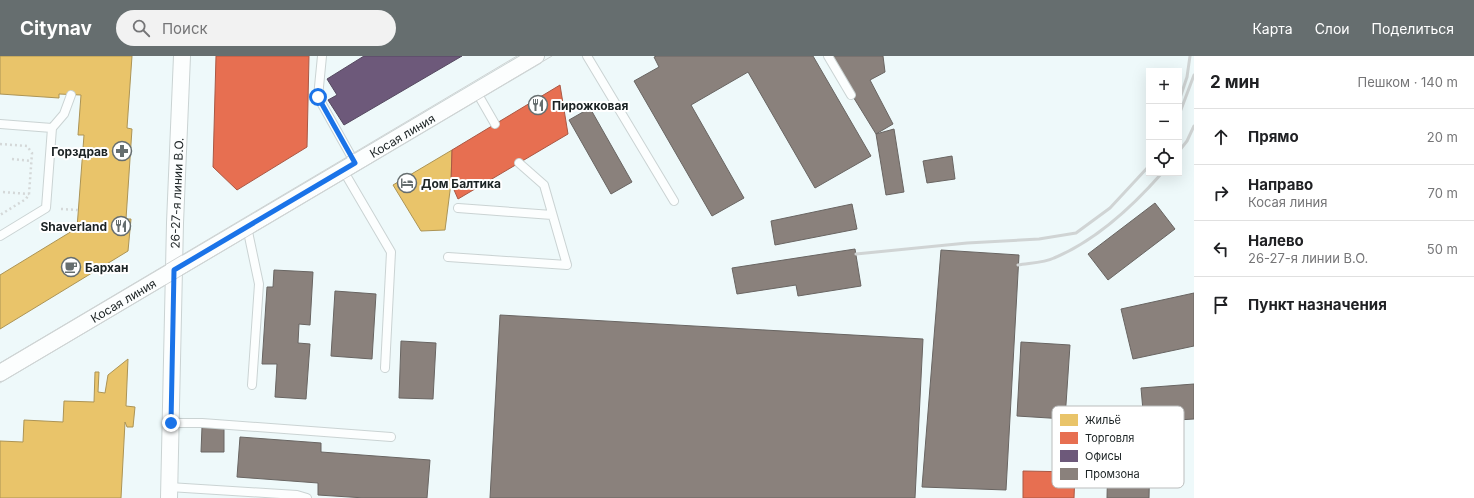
<!DOCTYPE html>
<html lang="ru">
<head>
<meta charset="utf-8">
<style>
	body { margin:0; font-family:Inter,sans-serif; background:#f2f2f2; color:#202124 }
	.controls { position:absolute; right:12px; top:12px; display:grid; overflow:hidden; border-radius:0px; box-shadow:0 4px 16px #0002 }
	.controls button { width:36px; height:36px; display:grid; place-items:center; padding:0; border:0; border-bottom:1px solid #e0e0e0; background:#fff; color:#202124; font:20px sans-serif }
	.stop { position:absolute; width:12px; height:12px; margin:-9px; border:3px solid #1a73e8; border-radius:50%; background:#fff }
	.stop.end { background:#1a73e8; border-color:#fff; box-shadow:0 1px 4px #0008 }
	.list { margin:0; padding:0; list-style:none }
	h2 { display:flex; justify-content:space-between; align-items:center; height:52px; margin:0; padding:0 16px; font-size:17px }
	h2 small { font-size:13px; font-weight:400; color:#757577 }
	.list li { display:grid; grid-template-columns:26px 1fr auto; gap:12px; align-items:center; box-sizing:border-box; height:56px; padding:0 16px; border-top:1px solid #e0e0e0 }
	.list b { display:block; font-size:15px; white-space:nowrap }
	.list p { margin:0; font-size:13px; white-space:nowrap; color:#757577 }
	.list em { font-size:13px; font-style:normal; color:#757577 }
	.icon { flex:none; width:22px; height:22px; fill:none; stroke:currentColor; stroke-width:2; stroke-linecap:round; stroke-linejoin:round }
	.map { position:relative; flex:none; width:1194px; height:442px; overflow:hidden }
	header { display:flex; align-items:center; gap:24px; box-sizing:border-box; height:56px; padding:0 20px; background:#666e6f; color:#fff }
	header strong { font-size:19px }
	nav { display:flex; gap:22px; margin-inline-start:auto; font-size:14px }
	.search { width:280px; height:36px; background:#f2f2f2; display:flex; align-items:center; gap:10px; box-sizing:border-box; padding:0 14px; border-radius:22px; color:#757577; font-size:15px }
	main { display:flex }
	aside { flex:1; background:#fff }
	.map>svg:first-child { display:block }
	.homes { fill:#e9c46a; stroke:#ac9455 }
	.shops { fill:#e76f51; stroke:#aa5844 }
	.offices { fill:#6d597a; stroke:#554960 }
	.industry { fill:#8a817c; stroke:#696562 }
	.lines { fill:none; stroke-linecap:round; stroke-linejoin:round }
	.lane-casing { stroke:#cad3d3; stroke-width:10 }
	.street-casing { stroke:#cad3d3; stroke-width:18 }
	.path { stroke:#d4d8d8; stroke-width:2.5; stroke-dasharray:2 3; stroke-linecap:butt }
	.lane { stroke:#fcfefe; stroke-width:8 }
	.street { stroke:#fcfefe; stroke-width:16 }
	.tram { stroke:#d0d4d4; stroke-width:1 }
	.rail { stroke:#d0d4d4; stroke-width:3 }
	.route { stroke:#1a73e8; stroke-width:5 }
	.labels { text-anchor:middle; dominant-baseline:central; stroke-width:4; stroke-linejoin:round; paint-order:stroke }
	.poi-label { font-size:12px; font-weight:bold; fill:#1c2324; stroke:#fff; text-anchor:start }
	.street-label { font-size:12px; fill:#1c2324; stroke:#fff }
	.key { fill:#fff; stroke:#bbbdbd; stroke-width:1 }
	.key-label { font-size:11px; fill:#1c2324 }
</style>
</head>
<body>
<header>
<strong>Citynav</strong>
<div class="search"><svg class="icon" aria-label="search" viewBox="0 0 24 24"><circle cx="10" cy="10" r="6"/><path d="M15 15l6 6"/></svg>Поиск</div>
<nav><a>Карта</a><a>Слои</a><a>Поделиться</a></nav>
</header>
<main>
<div class="map">
<svg width="1194" height="442" viewBox="0 0 1194 442">
	<rect width="100%" height="100%" fill="#eef9fa"/>
	<path class="homes" d="M0,0h132l-5,72 5,1 -6,90h5l-3,32 -128,78v-54l77,-47 7,-93h-6l3,-40 -22,-1v4l-59,-4z
		M452,94l-1,33 -6,47 -24,1 -28,-46z
		M128,303l-2,47 9,1 -2,20h-6l-2,-5 -4,76h-121v-57l23,1 1,-22 39,2 1,-21 30,1 1,-30h4l-1,20 7,1 3,-18z"/>
	<path class="shops" d="M216,0h93l-2,91 -70,43 -24,-23z
		M560,29l8,49 -110,65 -7,-16 1,-33z
		M1023,415l52,1 -1,26h-51z"/>
	<path class="offices" d="M364,0h98l-118,69 -16,-25 9,-5 -10,-16z"/>
	<path class="industry" d="M657,0h156l58,100 -56,32 -67,-116 -57,33 53,93 -32,18 -78,-135 25,-14 -5,-10z
		M828,0h55l2,16 -15,8 23,44 -17,10z
		M590,52l42,74 -21,12 -42,-74z
		M894,73l10,63 -18,3 -10,-61z
		M952,100l3,23 -28,4 -4,-22z
		M1155,147l20,26 -67,51 -20,-26z
		M852,148l5,25 -82,16 -4,-24z
		M855,193l6,37 -63,10 -2,-11 -59,9 -5,-26z
		M941,194l78,5 -13,235 -84,-3z
		M274,214l39,2 -3,53 -11,-1 -1,19 12,1 -4,55 -31,-2 2,-33h-15l5,-77h6z
		M335,235l41,3 -4,65 -41,-3z
		M1194,237v53l-61,13 -12,-50z
		M500,259l423,24 -8,159h-425z
		M401,285l35,2 -3,56 -34,-1z
		M1021,286l49,3 -5,74 -48,-3z
		M1194,328v35l-50,3 -3,-34z
		M202,371l22,1v24h-23z
		M240,381l81,6v9l109,8 -3,38h-62l-47,-3v-12l-81,-6z
		M1108,397l42,1 -1,44h-42z"/>
	<g class="lines">
		<defs>
			<path id="lane" d="M322,0l-4,41 37,66
				M587,0l87,145
				M828,0l23,39
				M476,35l19,33
				M0,68l52,4 -6,80 -46,28
				M52,72l12,-14 7,-19
				M343,114l48,82 -6,116
				M458,152l94,7
				M247,171l12,57 -7,101
				M448,201l119,8 -23,-80 -25,-22
				M171,367h31l189,14
				M169,431l128,8 10,3"/>
			<g id="street">
				<path id="s1" d="M0,317l536,-317"/>
				<path id="s2" d="M169,442l6,-275 7,-167"/>
			</g>
		</defs>
		<use href="#lane" class="lane-casing"/>
		<use href="#street" class="street-casing"/>
		<path class="path" d="M0,88l27,2 5,7 -3,41 -3,5 -26,16
			M12,103l20,2
			M3,136l26,2
			M61,153l17,1"/>
		<use href="#lane" class="lane"/>
		<use href="#street" class="street"/>
		<path class="tram" d="M0,307l517,-307
			M0,327l552,-327"/>
		<path class="rail" d="M1179,45l8,-24 3,-21
			M1179,59l15,-40
			M1179,95l8,-10 7,-15
			M856,198l111,-11 72,-4 37,-6 34,-25 39,-42
			M1018,209c11,-2 26,-2 36,-7 41,-17 79,-52 108,-85"/>
	</g>
	<g class="lines">
		<path class="route" d="M171,367l3,-153 181,-107 -37,-66"/>
	</g>
	<defs>
		<symbol id="restaurant-ring" viewBox="-11 -11 22 22"><circle r="9.5" fill="#fff" stroke="#666e6f" stroke-width="1.5"/><path d="M-5-6h1v4h1v-4h1v4h1v-4h1v5L-1.5 .5V6h-2V.5L-5-1ZM5-6V6H3V1.5H1.5Q1.5-4 5-6Z" fill="#666e6f"/></symbol>
		<symbol id="pharmacy-ring" viewBox="-11 -11 22 22"><circle r="9.5" fill="#fff" stroke="#666e6f" stroke-width="1.5"/><path d="M-2-6h4v4h4v4h-4v4h-4v-4h-4v-4h4Z" fill="#666e6f"/></symbol>
		<symbol id="hotel-ring" viewBox="-11 -11 22 22"><circle r="9.5" fill="#fff" stroke="#666e6f" stroke-width="1.5"/><path d="M-6-4.5h1.5V1H6V5H4.5V3h-9V5H-6ZM-4 0a1.8 1.8 0 1 1 3.6 0ZM.5 0V-2.5h3Q6-2.5 6 0Z" fill="#666e6f"/></symbol>
		<symbol id="cafe-ring" viewBox="-11 -11 22 22"><circle r="9.5" fill="#fff" stroke="#666e6f" stroke-width="1.5"/><path d="M-5.5-4.5H6V0H3Q3 3.5 0 3.5H-2.5Q-5.5 3.5-5.5 0ZM3-3.2v2h1.7v-2ZM-6 4.5H4V6H-6Z" fill="#666e6f"/></symbol>
	</defs>
	<g fill-rule="evenodd">
		<use href="#restaurant-ring" x="527" y="38" width="22" height="22"/>
		<use href="#pharmacy-ring" x="111" y="84" width="22" height="22"/>
		<use href="#hotel-ring" x="396" y="116" width="22" height="22"/>
		<use href="#restaurant-ring" x="110" y="159" width="22" height="22"/>
		<use href="#cafe-ring" x="60" y="200" width="22" height="22"/>
	</g>
	<g class="labels">
		<g class="poi-label">
			<text x="552" y="49">Пирожковая</text>
			<text x="108" y="95" text-anchor="end">Горздрав</text>
			<text x="421" y="127">Дом Балтика</text>
			<text x="107" y="170" text-anchor="end">Shaverland</text>
			<text x="85" y="211">Бархан</text>
		</g>
		<g class="street-label">
			<text stroke="none"><textPath href="#s1" startOffset="467">Косая линия</textPath></text>
			<text stroke="none"><textPath href="#s2" startOffset="305">26-27-я линии В.О.</textPath></text>
			<text stroke="none"><textPath href="#s1" startOffset="143">Косая линия</textPath></text>
		</g>
	</g>
	<rect x="1052" y="350" width="132" height="82" rx="6" class="key"/>
	<rect x="1060" y="358" width="18" height="12" fill="#e9c46a"/>
	<rect x="1060" y="376" width="18" height="12" fill="#e76f51"/>
	<rect x="1060" y="394" width="18" height="12" fill="#6d597a"/>
	<rect x="1060" y="412" width="18" height="12" fill="#8a817c"/>
	<g class="key-label">
		<text x="1085" y="368">Жильё</text>
		<text x="1085" y="386">Торговля</text>
		<text x="1085" y="404">Офисы</text>
		<text x="1085" y="422">Промзона</text>
	</g>
</svg>
<div class="controls">
<button>+</button>
<button>−</button>
<button><svg class="icon" aria-label="locate" viewBox="0 0 24 24"><circle cx="12" cy="12" r="6"/><path d="M12 2v4M12 18v4M2 12h4M18 12h4"/></svg></button>
</div>
<div class="stop" style="left:318px;top:41px"></div>
<div class="stop end" style="left:171px;top:367px"></div>
</div>
<aside>
<h2>2 мин<small>Пешком · 140 m</small></h2>
<ul class="list">
<li><svg class="icon" aria-label="ahead" viewBox="0 0 24 24"><path d="M12 20V5M6 11l6-6 6 6"/></svg><div><b>Прямо</b></div><em>20 m</em></li>
<li><svg class="icon" aria-label="right" viewBox="0 0 24 24"><path d="M7 20v-9h11M14 6l5 5-5 5"/></svg><div><b>Направо</b><p>Косая линия</p></div><em>70 m</em></li>
<li><svg class="icon" aria-label="left" viewBox="0 0 24 24"><path d="M17 20v-9H6M10 6l-5 5 5 5"/></svg><div><b>Налево</b><p>26-27-я линии В.О.</p></div><em>50 m</em></li>
<li><svg class="icon" aria-label="arrive" viewBox="0 0 24 24"><path d="M6 21V4h12l-3 4 3 4H6"/></svg><div><b>Пункт назначения</b></div></li>
</ul>
</aside>
</main>
</body>
</html>
